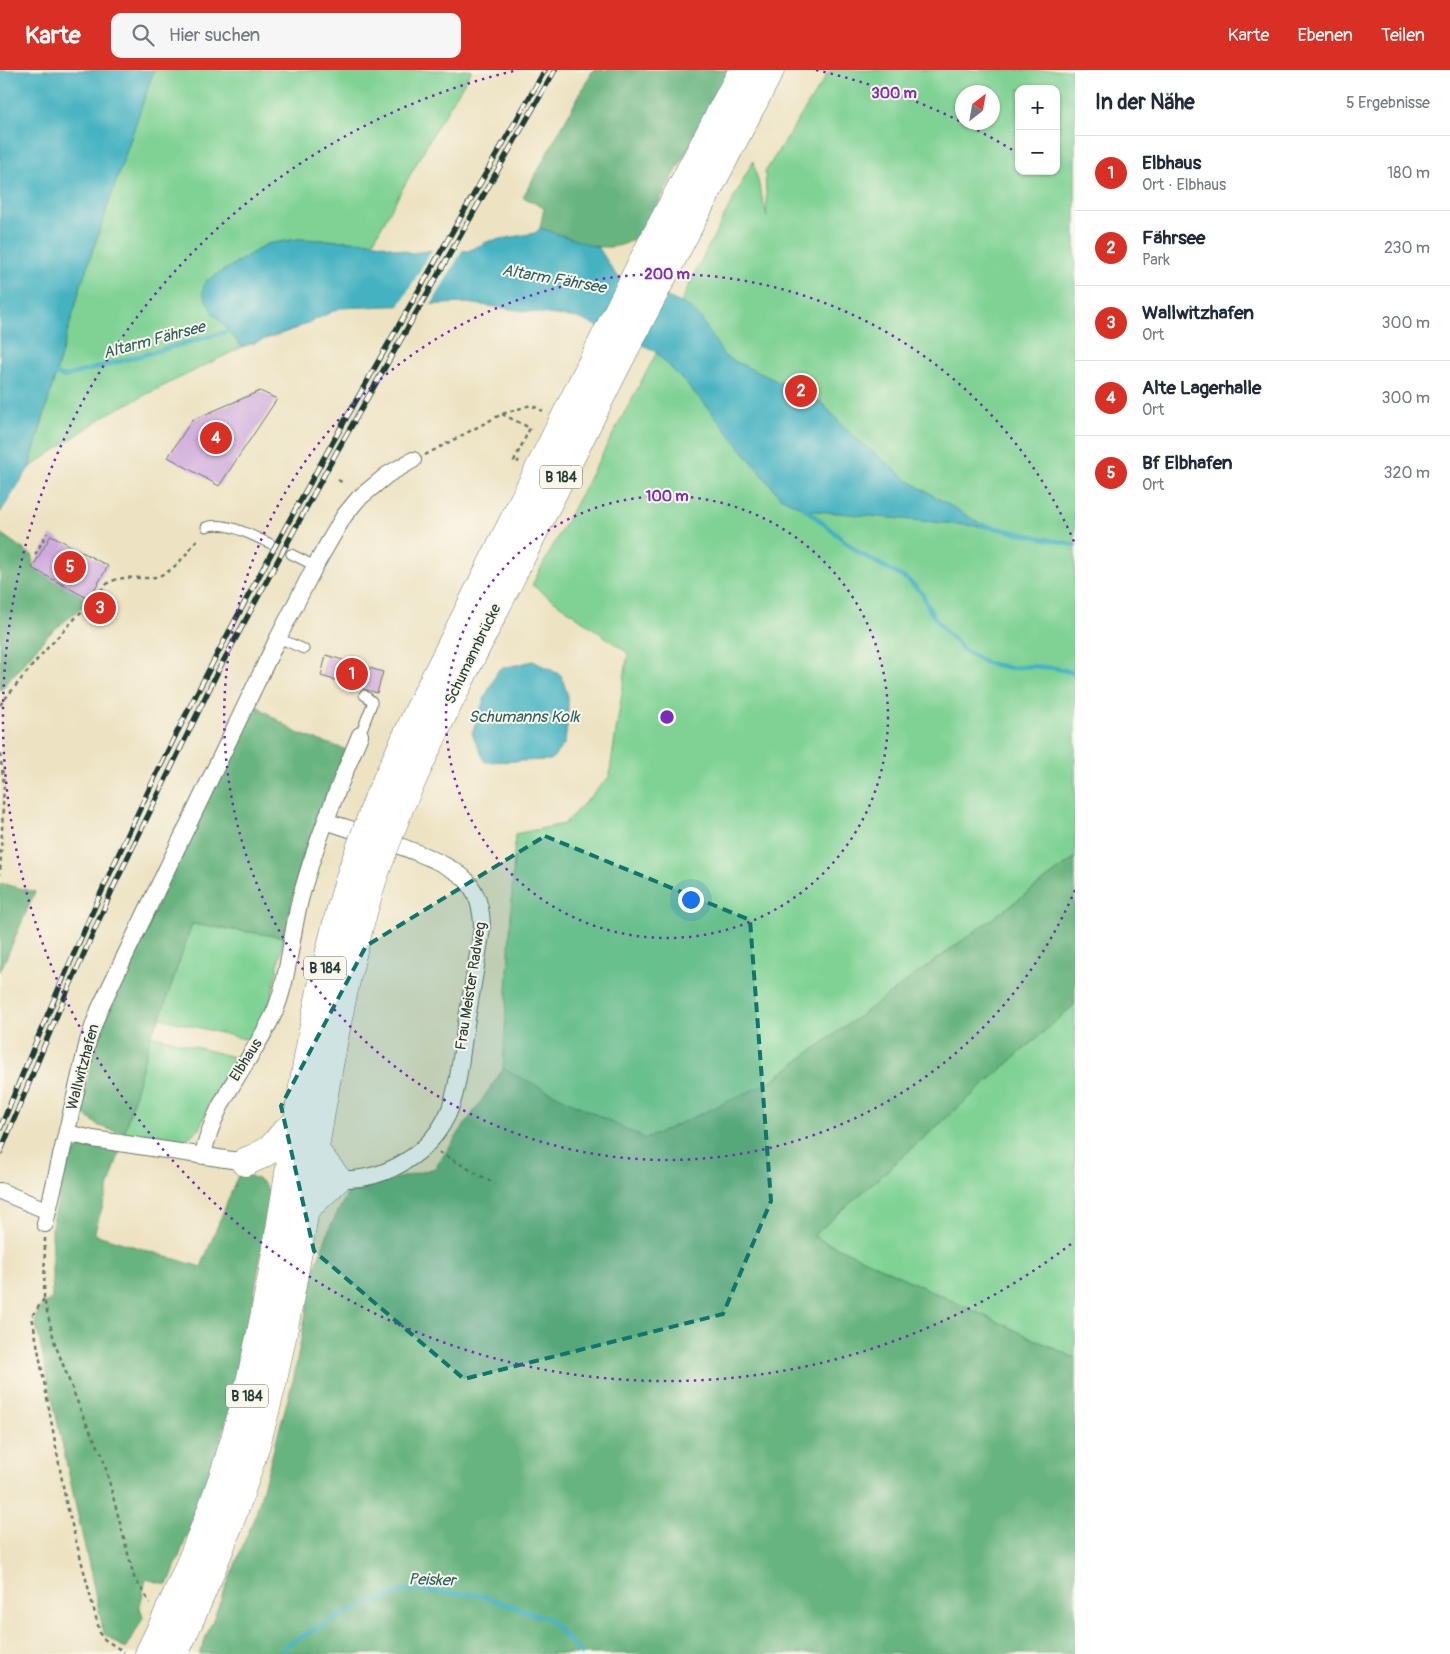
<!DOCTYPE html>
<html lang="de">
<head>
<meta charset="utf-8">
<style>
	body { margin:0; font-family:Pangolin,sans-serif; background:#f6f6f7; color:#1f2937 }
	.controls { position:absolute; right:15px; top:15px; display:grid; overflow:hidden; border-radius:10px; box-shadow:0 1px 4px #0004 }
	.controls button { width:45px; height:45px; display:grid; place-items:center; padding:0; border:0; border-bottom:1px solid #e0e1e3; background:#fff; color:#1f2937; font:25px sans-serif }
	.compass { position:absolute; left:955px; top:15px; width:45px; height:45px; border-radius:50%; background:#fff; box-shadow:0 1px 4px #0004; rotate:31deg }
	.you { position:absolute; left:690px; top:829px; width:18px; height:18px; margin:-12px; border:4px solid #fff; border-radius:50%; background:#1a73e8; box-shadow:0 0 0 8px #1a73e833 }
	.badge { display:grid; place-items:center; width:32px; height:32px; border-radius:50%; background:#d93025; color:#fff; font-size:16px; font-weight:700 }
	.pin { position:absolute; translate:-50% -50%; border:2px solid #fff; box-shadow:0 1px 5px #0006 }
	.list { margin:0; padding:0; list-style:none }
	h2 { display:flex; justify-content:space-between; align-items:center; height:65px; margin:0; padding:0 20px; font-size:21px }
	h2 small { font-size:16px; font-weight:400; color:#747a83 }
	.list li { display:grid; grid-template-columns:32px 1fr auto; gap:15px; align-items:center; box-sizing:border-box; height:75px; padding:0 20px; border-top:1px solid #e0e1e3 }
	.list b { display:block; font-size:19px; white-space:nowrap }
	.list p { margin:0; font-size:16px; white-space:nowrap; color:#747a83 }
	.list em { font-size:16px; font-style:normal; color:#747a83 }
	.icon { flex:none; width:28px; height:28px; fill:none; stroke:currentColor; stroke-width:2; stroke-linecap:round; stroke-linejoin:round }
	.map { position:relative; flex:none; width:1075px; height:1584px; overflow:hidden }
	header { display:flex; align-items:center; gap:30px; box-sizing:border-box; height:70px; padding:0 25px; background:#d93025; color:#fff }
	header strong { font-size:24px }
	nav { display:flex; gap:28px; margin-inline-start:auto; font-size:18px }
	.search { width:350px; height:45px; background:#f6f6f7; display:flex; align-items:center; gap:12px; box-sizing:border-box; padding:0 18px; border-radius:10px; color:#747a83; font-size:19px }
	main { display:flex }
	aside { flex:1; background:#fff }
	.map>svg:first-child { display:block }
	.green { fill:#7fd294; stroke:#4f8864; fill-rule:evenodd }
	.forest { fill:#67b47e; stroke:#437859 }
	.water { fill:#44b2c1; stroke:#32787a }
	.pier { fill:#ede3c3 }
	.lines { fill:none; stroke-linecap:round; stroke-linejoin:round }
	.stream { stroke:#44b2c1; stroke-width:4.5 }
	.building { fill:#cfaadc }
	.service-casing { stroke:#677766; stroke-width:11 }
	.minor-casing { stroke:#677766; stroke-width:18 }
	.trunk-casing { stroke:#677766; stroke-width:29 }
	.path { stroke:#677766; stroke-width:2.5; stroke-dasharray:4 4; stroke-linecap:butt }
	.service { stroke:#fff; stroke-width:9 }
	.minor { stroke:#fff; stroke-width:16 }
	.trunk { stroke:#fff; stroke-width:28 }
	.rail-casing { stroke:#1f3d34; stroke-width:5.5 }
	.rail { stroke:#fbf7ec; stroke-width:4; stroke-dasharray:11; stroke-linecap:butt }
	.trunk-bridge-casing { stroke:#677766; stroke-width:29; stroke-linecap:butt }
	.trunk-bridge { stroke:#fff; stroke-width:28 }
	.marked { fill:#0f766e; fill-opacity:0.2; stroke:#0f766e; stroke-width:4; stroke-dasharray:10 6; stroke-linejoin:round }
	.ring { fill:none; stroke:#7b2cbf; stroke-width:2.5; stroke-dasharray:2.5 5 }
	.labels { text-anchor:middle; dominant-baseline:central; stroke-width:4; stroke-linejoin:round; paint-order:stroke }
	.shield { fill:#fbf7ec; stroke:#61756b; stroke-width:1 }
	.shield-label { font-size:14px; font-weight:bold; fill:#1f3d34 }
	.street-label { font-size:15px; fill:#1f3d34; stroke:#fbf7ec }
	.water-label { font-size:16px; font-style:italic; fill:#2a605e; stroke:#fbf7ec }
	.centre { fill:#7b2cbf; stroke:#fbf7ec; stroke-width:2.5 }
	.ring-label { font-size:15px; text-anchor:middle; font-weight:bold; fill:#7b2cbf; stroke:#fbf7ec; stroke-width:4; stroke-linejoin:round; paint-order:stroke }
</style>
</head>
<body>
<header>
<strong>Karte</strong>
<div class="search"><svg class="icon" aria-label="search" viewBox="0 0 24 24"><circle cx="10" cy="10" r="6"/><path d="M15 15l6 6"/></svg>Hier suchen</div>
<nav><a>Karte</a><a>Ebenen</a><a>Teilen</a></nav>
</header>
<main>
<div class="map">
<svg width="1075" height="1584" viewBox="0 0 1075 1584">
	<rect width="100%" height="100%" fill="#fbf7ec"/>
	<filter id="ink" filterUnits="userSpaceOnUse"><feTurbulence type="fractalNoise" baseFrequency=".02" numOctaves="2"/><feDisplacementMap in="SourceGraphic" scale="10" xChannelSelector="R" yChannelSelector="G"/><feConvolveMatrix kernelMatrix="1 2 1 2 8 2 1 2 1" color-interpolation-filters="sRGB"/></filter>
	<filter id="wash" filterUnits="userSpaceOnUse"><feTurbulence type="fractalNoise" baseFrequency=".0096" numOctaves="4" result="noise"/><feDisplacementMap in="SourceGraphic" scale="20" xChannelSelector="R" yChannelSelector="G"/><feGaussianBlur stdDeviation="1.12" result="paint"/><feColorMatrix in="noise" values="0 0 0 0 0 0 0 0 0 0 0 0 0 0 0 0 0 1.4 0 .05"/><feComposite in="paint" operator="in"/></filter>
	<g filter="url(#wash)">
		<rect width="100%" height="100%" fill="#ede3c3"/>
		<path class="green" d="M154,0h318l-38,62 -61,110 -75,-3 -31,5 -30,20 -24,49 29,34 -133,66 -80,55 52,-183z
			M830,0h245v788l-307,225 -122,56 -143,-70 12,-235 49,-10 45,-47 19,-124 -96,-68 139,-259 20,-46 62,-119 14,56 -2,-45zM1019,19h37v82h-37zM962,22h30v30h-30z
			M192,854l92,13 -15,72 -16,32 -93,-23z
			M1075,934v354l-262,-122z
			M151,965l86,23 -21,31 -17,40 -16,13 -59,-8z"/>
		<path class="forest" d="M593,0h139l-89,161c-28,31 -70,10 -103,-3l4,-20 -21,-11z
			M0,463l33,23 -1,11 58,33 -43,36 -47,55z
			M254,634l43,29 50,17 -26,58 -21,59 -16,70 -92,-13 -32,94 -9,17 -27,99 -25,-8 -18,-14 14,-66 9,-30z
			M1075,788v146l-262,232 262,122v296h-876l57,-141 38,-136 20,-107 16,-43 18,-35 87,-24 68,-99 143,70 122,-56z
			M0,813l35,9 -35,80z
			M84,1072l36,8 -26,84 107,33 38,-94c16,4 25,6 32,22l-24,141 -14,61 -19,69 -46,119 -22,-6 -6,28 3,11 -17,31 -22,-15 -69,-314 4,-12 13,-10v-73l17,-67z"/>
		<path class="water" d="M0,0h154l-73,215 -52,183 -29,45z
			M540,158l59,20 17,27 70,30 15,13 23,38 97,46 32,34 56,45 77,46 -180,-17 -26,-13 -76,-94 -50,-53 -76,-32 -112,-15 -126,5 -45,21 -53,18 -29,-34 -11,-21 4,-11 61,-37 31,-5 75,3 39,11 24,-3 32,1 21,-10 46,-8z
			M533,591l28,14 7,21v20l-3,27 -14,17 -66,2 -13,-29 13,-36 14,-28z"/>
		<path class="pier" d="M433,178l30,1 -33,58 -32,1z"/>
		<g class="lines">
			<path class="stream" d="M51,301l12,6 170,-47
				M802,436l56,46 50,28 14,13 10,21 13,17 19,19 23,13 24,5 21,-2 23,2 20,5
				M981,455l94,20
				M280,1584l6,-9 62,-33 58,-22 73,5 70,24 32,35"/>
		</g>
		<g id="blocks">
			<path class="building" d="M260,321l17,8 -58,87 -51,-29 24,-37z
				M51,465l57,31 -19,33 -57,-31z
				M326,585l57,17 -6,21 -56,-17z"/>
		</g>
	</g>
	<g filter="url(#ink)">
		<use href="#blocks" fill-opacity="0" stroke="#677766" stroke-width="1"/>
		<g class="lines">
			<defs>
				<path id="service" d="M206,457c20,-7 46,9 65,17
					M291,484l24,12
					M278,568l26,11
					M360,665l12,-31v-3l-8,-6"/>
				<path id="minor" d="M326,751c33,12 120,36 141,60 11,13 15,30 15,47 -5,34 -11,68 -17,102 -4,25 -6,55 -15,79 -18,45 -66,73 -113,70
					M67,1063l26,6 152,23
					M203,1086c11,-58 49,-94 72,-145 14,-35 16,-75 25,-111 15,-57 38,-111 60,-165
					M0,1121l48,20
					M45,1154l43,-183 11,-31 179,-372 37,-72 29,-50 14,-17 29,-24 26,-15"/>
				<path id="trunk" d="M378,729l40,-87 232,-465 93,-177
					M400,736l39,-84 176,-354 155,-298
					M245,1092c11,-5 24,-9 31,-19 8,-9 9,-13 20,-18
					M304,1140l33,-31 -22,-28
					M149,1584c42,-85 78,-175 100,-268 42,-172 50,-349 104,-518
					M174,1584c41,-87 76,-176 98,-270 39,-169 50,-343 102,-509"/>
			</defs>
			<use href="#service" class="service-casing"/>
			<use href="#minor" class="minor-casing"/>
			<use href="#trunk" class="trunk-casing"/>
			<path class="path" d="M502,344l28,14 -16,33 3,2 2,-3
				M425,385l77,-41 29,-9 12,6
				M338,410l6,3
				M35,485l12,-22
				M0,635l41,-50 67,-72c13,-7 23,-5 38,-5 26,0 39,-23 53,-41
				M0,684l4,30 -4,91
				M439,1082l56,32
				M45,1168l-1,61 11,45 29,75 18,35 32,123 16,26
				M44,1229l-12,17 34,186 35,135 23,15"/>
			<use href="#service" class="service"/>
			<use href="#minor" class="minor"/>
			<use href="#trunk" class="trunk"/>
			<defs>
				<path id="rail" d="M0,1059c64,-157 132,-313 211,-463 106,-202 221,-398 334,-596
					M0,1083l59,-143 54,-122 105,-217 118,-218 219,-383"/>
			</defs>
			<use href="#rail" class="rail-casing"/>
			<use href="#rail" class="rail"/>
			<defs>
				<path id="trunk-bridge" d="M353,798l25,-69
					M374,805l26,-69"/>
			</defs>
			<use href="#trunk-bridge" class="trunk-bridge-casing"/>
			<use href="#trunk-bridge" class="trunk-bridge"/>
		</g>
	</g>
	<path class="marked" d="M545,766l205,84 21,281 -48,113 -259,65 -150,-128 -33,-145 85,-160z"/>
	<g class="ring">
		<circle cx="667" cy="647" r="221"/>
		<path d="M1075 820A443 443 0 1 1 1075 474"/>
		<path d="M1071 1174A664 664 0 1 1 518 0M816 0A664 664 0 0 1 1014 81"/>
	</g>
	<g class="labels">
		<g class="shield">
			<rect x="540" y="395.5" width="42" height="23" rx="4"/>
			<rect x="304" y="886.5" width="42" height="23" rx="4"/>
			<rect x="226" y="1314.5" width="42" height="23" rx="4"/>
		</g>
		<g class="shield-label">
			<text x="561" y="407">B 184</text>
			<text x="325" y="898">B 184</text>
			<text x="247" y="1326">B 184</text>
		</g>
		<g class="street-label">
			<text transform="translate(473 584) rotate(-64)">Schumannbrücke</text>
			<text transform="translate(471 916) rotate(-81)">Frau Meister Radweg</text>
			<text transform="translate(246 990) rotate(-58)">Elbhaus</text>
			<text transform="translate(83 997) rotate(-75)">Wallwitzhafen</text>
		</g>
		<g class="water-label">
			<text transform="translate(554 209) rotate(10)">Altarm Fährsee</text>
			<text transform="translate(154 270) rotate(-15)">Altarm Fährsee</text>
			<text x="524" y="647">Schumanns Kolk</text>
			<text transform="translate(432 1510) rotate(2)">Peisker</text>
		</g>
	</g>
	<circle cx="667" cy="647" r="8" class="centre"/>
	<g class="ring-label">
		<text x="894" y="28">300 m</text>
		<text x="667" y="209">200 m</text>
		<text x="667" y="431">100 m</text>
	</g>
</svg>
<div class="controls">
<button>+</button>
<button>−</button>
</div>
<svg class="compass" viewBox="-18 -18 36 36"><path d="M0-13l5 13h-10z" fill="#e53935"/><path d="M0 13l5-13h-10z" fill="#747a83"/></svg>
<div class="you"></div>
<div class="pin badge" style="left:352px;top:604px">1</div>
<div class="pin badge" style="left:801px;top:321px">2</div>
<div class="pin badge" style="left:100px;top:538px">3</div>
<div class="pin badge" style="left:216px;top:368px">4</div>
<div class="pin badge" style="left:70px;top:497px">5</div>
</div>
<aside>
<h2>In der Nähe<small>5 Ergebnisse</small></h2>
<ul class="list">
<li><span class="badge">1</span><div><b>Elbhaus</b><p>Ort · Elbhaus</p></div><em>180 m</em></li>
<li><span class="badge">2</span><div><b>Fährsee</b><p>Park</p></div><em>230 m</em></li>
<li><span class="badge">3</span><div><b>Wallwitzhafen</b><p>Ort</p></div><em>300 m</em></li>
<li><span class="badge">4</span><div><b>Alte Lagerhalle</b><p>Ort</p></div><em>300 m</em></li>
<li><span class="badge">5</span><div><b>Bf Elbhafen</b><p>Ort</p></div><em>320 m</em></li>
</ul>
</aside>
</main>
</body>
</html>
